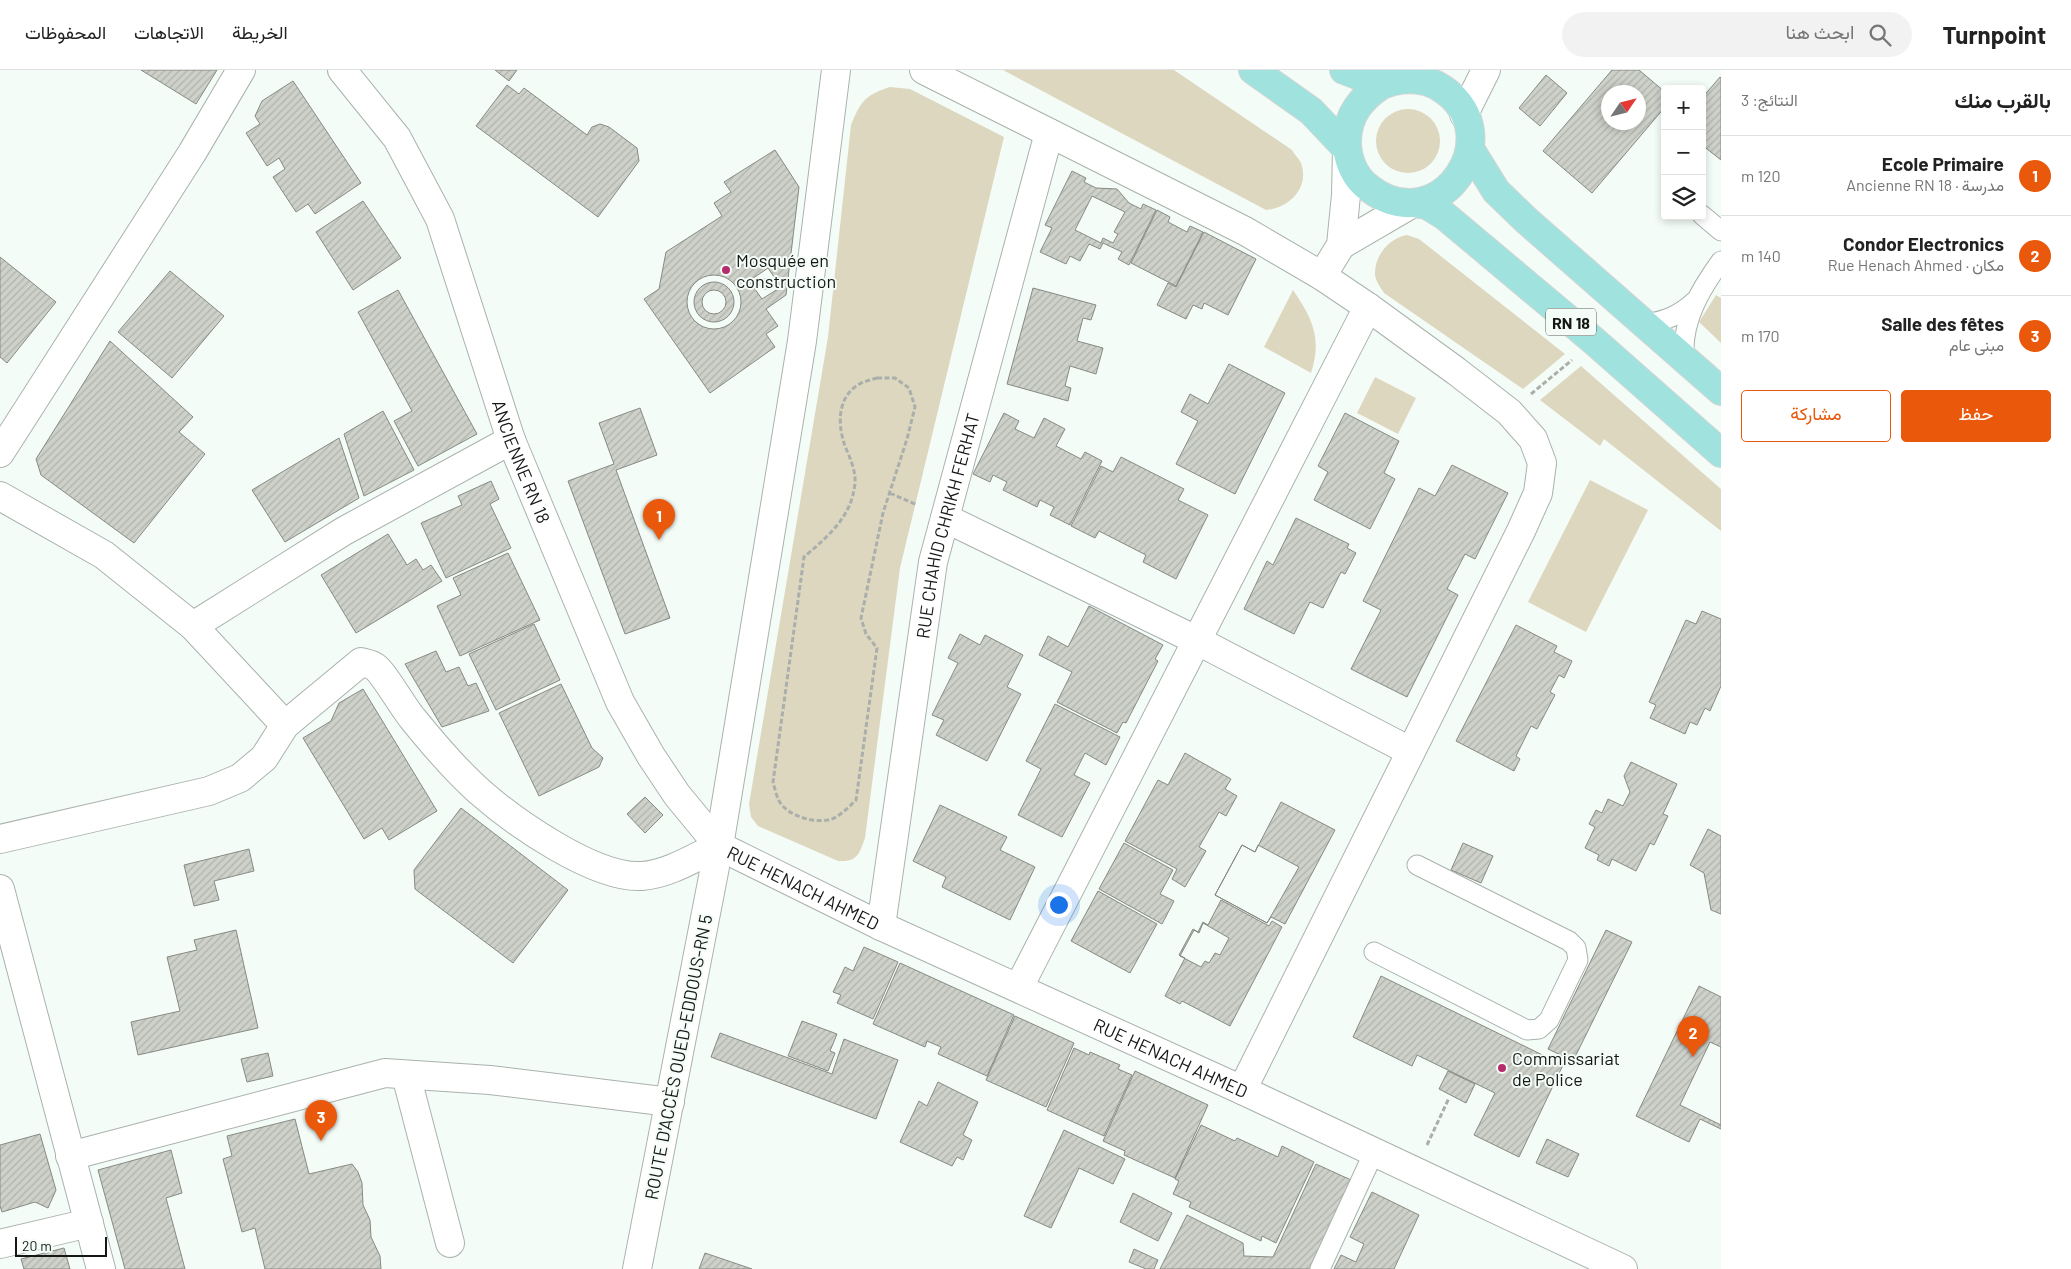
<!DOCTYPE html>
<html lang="ar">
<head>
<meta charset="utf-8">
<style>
	body { margin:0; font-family:Barlow,Vazirmatn,sans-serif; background:#f2f2f2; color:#222; direction:rtl }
	.controls { position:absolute; right:15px; top:15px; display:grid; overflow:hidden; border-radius:5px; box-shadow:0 2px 8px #0003 }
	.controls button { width:45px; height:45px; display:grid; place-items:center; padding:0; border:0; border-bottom:1px solid #e0e0e0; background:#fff; color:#222; font:25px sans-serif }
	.compass { position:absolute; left:1601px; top:15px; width:45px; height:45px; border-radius:50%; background:#fff; box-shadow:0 2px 8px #0003; rotate:55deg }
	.scale { position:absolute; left:15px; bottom:12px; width:92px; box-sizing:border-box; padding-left:5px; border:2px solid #151715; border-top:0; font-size:14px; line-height:18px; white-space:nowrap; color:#151715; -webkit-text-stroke:4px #f4fcf7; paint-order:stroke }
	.you { position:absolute; left:1058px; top:834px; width:18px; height:18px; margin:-12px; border:4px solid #fff; border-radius:50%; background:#1a73e8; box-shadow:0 0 0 8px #1a73e833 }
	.badge { display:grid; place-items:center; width:32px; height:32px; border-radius:50%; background:#ea580c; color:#fff; font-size:16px; font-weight:700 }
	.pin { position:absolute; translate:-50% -41px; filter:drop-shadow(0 1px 2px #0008) }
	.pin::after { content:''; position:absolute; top:26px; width:18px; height:15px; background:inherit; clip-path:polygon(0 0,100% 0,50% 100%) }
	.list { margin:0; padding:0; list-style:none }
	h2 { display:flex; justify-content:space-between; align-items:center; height:65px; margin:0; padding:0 20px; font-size:21px }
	h2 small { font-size:16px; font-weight:400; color:#767676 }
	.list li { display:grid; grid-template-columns:32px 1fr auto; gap:15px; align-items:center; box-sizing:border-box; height:80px; padding:0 20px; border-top:1px solid #e0e0e0 }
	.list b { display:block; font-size:19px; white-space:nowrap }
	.list p { margin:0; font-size:16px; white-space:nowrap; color:#767676 }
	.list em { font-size:16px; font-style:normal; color:#767676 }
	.actions { display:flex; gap:10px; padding:15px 20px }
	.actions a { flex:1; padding:11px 0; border:1px solid #ea580c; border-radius:5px; text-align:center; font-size:18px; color:#ea580c }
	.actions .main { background:#ea580c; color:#fff }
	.icon { flex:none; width:28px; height:28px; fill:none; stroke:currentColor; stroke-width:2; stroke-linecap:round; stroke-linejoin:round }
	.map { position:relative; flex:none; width:1721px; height:1199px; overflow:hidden; direction:ltr }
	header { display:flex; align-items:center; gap:30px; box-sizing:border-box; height:70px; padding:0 25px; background:#fff; border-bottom:1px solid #e0e0e0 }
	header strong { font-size:24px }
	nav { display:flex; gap:28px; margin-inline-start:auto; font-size:18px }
	.search { width:350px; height:45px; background:#f2f2f2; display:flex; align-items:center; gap:12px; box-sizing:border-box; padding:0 18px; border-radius:28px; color:#767676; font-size:19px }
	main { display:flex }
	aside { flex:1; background:#fff }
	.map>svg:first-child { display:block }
	.green { fill:#ded7bf }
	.building { fill:url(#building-hatch); stroke:#878a83; fill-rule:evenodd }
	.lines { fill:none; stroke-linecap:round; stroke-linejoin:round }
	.service-casing { stroke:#aab2ad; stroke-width:21 }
	.minor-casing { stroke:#aab2ad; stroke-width:30 }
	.secondary-casing { stroke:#aab2ad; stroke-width:30 }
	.primary-casing { stroke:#d5d5d5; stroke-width:30 }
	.path { stroke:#a9afab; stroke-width:3; stroke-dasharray:5 2.5; stroke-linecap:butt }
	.service { stroke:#fff; stroke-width:19 }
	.minor { stroke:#fff; stroke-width:28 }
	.secondary { stroke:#fff; stroke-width:28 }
	.primary { stroke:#a0e2dd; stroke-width:28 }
	.poi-dot { fill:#b42c6c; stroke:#f4fcf7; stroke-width:2 }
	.labels { text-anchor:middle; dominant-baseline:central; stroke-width:4; stroke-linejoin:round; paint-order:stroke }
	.shield { fill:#f4fcf7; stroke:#585c59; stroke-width:1 }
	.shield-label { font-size:16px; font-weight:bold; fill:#151715 }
	.poi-label { font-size:18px; fill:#151715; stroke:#f4fcf7; text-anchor:start }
	.street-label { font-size:18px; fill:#151715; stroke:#f4fcf7 }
</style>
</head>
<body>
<header>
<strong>Turnpoint</strong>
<div class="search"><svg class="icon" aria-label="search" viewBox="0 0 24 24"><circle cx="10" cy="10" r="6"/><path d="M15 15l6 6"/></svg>ابحث هنا</div>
<nav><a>الخريطة</a><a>الاتجاهات</a><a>المحفوظات</a></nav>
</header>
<main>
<aside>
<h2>بالقرب منك<small>النتائج: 3</small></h2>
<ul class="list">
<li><span class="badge">1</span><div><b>Ecole Primaire</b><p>مدرسة · Ancienne RN 18</p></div><em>120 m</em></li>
<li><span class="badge">2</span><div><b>Condor Electronics</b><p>مكان · Rue Henach Ahmed</p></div><em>140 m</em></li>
<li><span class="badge">3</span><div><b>Salle des fêtes</b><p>مبنى عام</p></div><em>170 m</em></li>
</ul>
<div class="actions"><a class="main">حفظ</a><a>مشاركة</a></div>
</aside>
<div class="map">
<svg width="1721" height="1199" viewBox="0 0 1721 1199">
	<defs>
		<pattern id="building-hatch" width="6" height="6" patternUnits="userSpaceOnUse" patternTransform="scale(1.25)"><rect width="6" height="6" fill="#ced1c9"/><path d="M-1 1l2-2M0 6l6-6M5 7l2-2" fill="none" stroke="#b0b3ac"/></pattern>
	</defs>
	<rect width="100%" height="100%" fill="#f4fcf7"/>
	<path class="green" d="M1003,0h171l118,80c2,4 7,9 9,13 9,25 -12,45 -35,47z
		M890,17l20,2 94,48 -104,431 -35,270c-6,17 -8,24 -27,23l-80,-35 -7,-9 -2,-13 79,-467 23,-212c10,-24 14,-30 39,-38z
		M1376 71a32 32 0 1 1 64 0a32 32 0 1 1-64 0Z
		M1407,165l12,4 146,115 -42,35 -139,-96c-3,-5 -8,-11 -9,-18 -1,-19 14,-37 32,-40z
		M1293,220c20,29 29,49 18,83l-47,-26z
		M1716,225l5,3v45l-22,-21z
		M1581,296l140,123v42l-117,-92 -4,7 -60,-46z
		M1375,307l41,21 -18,36 -41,-21z
		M1590,410l58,30 -62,122 -58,-30z"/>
	<path class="building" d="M141,0h76l-21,34z
		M495,0h22l-8,11z
		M1612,0h27l26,22v15l-73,86 -49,-42zM1608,22h30v30h-30z
		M1546,5l21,18 -27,33 -21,-18z
		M1720,7l1,1v82l-19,-15v-47z
		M293,11l68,102 -46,31 -7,-10 -12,8 -23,-35 12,-8 -6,-11 -12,8 -21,-33 14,-9 -5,-8 7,-15z
		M507,15l12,9 5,-6 63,47 5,-8 8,-3 9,3 28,21 2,13 -41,56 -122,-91z
		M775,80l24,37 -13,108 -20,14 12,17 -12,8 9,13 -65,46 -66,-94 15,-10 7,-37 56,-36 -8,-13 17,-11 -7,-10z
		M1072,101l14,7 -2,4 12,6 21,1 12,14 12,6 2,-5 13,6 -27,55 -11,-6 4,-7 -19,-9 -3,6 -11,-5 -9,17 -10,-5 -4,8 -26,-12 12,-24 -7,-3z
		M1092,126l33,16 -11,20 4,2 -5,9 -10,-5 -2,5 -26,-13z
		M363,131l38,57 -48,32 -37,-58z
		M1157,140l13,7 -2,5 19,10 3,-6 13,6 -27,54 -45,-23z
		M1204,162l52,27 -28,56 -24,-12 -2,6 -9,-4 -7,14 -29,-14 11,-22 8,4z
		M0,187l56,45 -49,61 -7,-6z
		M768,198l13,19 -19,12 -13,-18z
		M170,201l54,45 -52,62 -54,-46z
		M687 232a27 27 0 1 1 54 0a27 27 0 1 1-54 0Z
		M760 214a5 5 0 1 1 10 0a5 5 0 1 1-10 0Z
		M694 232a20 20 0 1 1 40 0a20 20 0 1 1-40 0Z
		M1033,218l63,17 -5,15 -8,-2 -6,23 26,7 -7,26 -26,-8 -5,20 6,2 -3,13 -61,-17z
		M702 232a12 12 0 1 1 24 0a12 12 0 1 1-24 0Z
		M398,220l79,144 -59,32 -24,-45 18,-10 -54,-99z
		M110,271l83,76 -14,15 26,22 -71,89 -93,-68 -5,-16z
		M1229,294l56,29 -50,101 -59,-30 22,-43 -17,-9 9,-18 18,10z
		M640,338l17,47 -41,15 54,148 -45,16 -57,-153 46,-17 -15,-41z
		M383,341l31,59 -50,26 -20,-62z
		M1004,343l15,8 -4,8 19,9 10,-20 21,11 -9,17 25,13 4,-7 17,9 -32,64 -20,-10 4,-8 -14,-7 -3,7 -34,-17 4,-8 -14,-7 -3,7 -17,-8z
		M1345,343l54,28 -15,32 11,6 -25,50 -56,-29 14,-28 -10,-6z
		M339,368l20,60 -74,44 -33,-52z
		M1121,387l63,32 -6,11 30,15 -32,64 -33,-17 3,-7 -47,-24 -4,7 -24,-12 30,-60 12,6z
		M1452,395l56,28 -33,66 -10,-5 -18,35 11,6 -51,102 -56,-28 30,-59 -18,-9 56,-113 16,8z
		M491,411l8,18 -9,5 21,44 -65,30 -25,-55 41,-18 -4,-9z
		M1296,448l53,26 -2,4 9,5 -11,21 -4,-2 -18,36 -13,-6 -16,32 -50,-25 23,-48 6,4z
		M388,464l19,31 9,-6 7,11 8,-5 11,16 -86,52 -35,-58z
		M508,483l32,67 -80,36 -23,-50 24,-11 -8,-17z
		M1089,536l74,39 -8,14 3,2 -32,62 -3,-1 -6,11 -60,-31 15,-30 -33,-17 9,-19 20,11z
		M1702,541l19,8v67l-11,25 -5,-3 -8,17 -7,-3 -5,12 -35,-16 6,-13 -7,-3 37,-82 10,4z
		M534,554l26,56 -64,30 -27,-56z
		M1516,555l41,21 -3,6 18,9 -8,17 -5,-3 -9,17 5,3 -18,34 -6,-3 -15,30 4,3 -6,12 -58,-30z
		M960,564l20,11 5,-10 38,20 -16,32 14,7 -34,67 -51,-26 8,-15 -12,-5 26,-52 -10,-5z
		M436,581l10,21 13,-5 9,19 8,-3 13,28 -47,16 -37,-63z
		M561,614l31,64 11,10 -4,9 -60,29 -40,-83z
		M363,619l74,122 -48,29 -7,-12 -18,11 -61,-101 28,-17 8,-18z
		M1055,634l65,33 -14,28 -21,-12 -11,22 16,8 -28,54 -44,-22 23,-46 -15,-8z
		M1185,683l46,26 -6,10 12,7 -11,20 -7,-4 -20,35 7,4 -21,36 -13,-8 5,-10 -52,-28 33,-61 10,5z
		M1631,692l46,22 -14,30 5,2 -14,29 -4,-2 -14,28 -24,-12 -3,7 -12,-6 2,-5 -14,-7 10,-21 -6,-3 7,-14 6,3 6,-14 15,7 7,-14 -6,-16z
		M645,727l18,18 -18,18 -18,-19z
		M1281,732l54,28 -50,94 -14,-7 -4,6 -52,-28 27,-50 13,7z
		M940,735l67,32 -7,13 35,17 -25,53 -68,-33 4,-10 -33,-16z
		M461,738l107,82 -55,73 -98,-74 -1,-19z
		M1708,759l13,7v78l-10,-4 -7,-37 -14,-8z
		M1124,773l49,27 -13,24 14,7 -12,23 -63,-35z
		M1463,773l30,13 -12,27 -30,-13z
		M1242,775l13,7 3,-7 41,22 -32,56 -52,-28z
		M249,779l5,22 -40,10 5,19 -25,6 -10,-41z
		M1098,821l59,33 -27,49 -59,-32z
		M1221,830l48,26 3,-5 10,6 -52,99 -48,-25 -2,3 -15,-8 20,-38 -6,-3 14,-26 5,3 5,-10 5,3z
		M1203,853l26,15 -9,17 -5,-2 -6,10 -4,-2 -4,6 -21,-11 14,-26 5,3z
		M236,860l22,98 -120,27 -7,-33 49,-11 -13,-54 30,-7 -3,-10z
		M1606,860l26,12 -59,119 -25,-12z
		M864,877l34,15 -25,57 -36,-16 4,-8 -8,-3 12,-25 8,4z
		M900,893l114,52 -27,61 -49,-22 3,-7 -14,-6 -2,6 -52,-23z
		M1381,906l182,89 -44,92 -45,-22 21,-42 -78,-38 -5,11 -59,-29z
		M1699,916l22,11v132l-21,-10 -11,23 -53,-26z
		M1015,946l59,27 -28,64 -60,-27z
		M802,951l35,13 -7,17 5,2 -7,18 -40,-15z
		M720,963l112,41 12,-35 54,21 -22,59 -165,-62z
		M1710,972l11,5v78l-41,-20z
		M1074,978l15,7 1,-3 30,13 -2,4 14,6 -28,61 -57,-26z
		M268,983l5,23 -26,6 -6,-23z
		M1135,1001l73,34 -33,73 -51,-23 1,-4 -22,-10z
		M1448,1001l27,13 -9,19 -27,-14z
		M938,1012l40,20 -15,33 9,5 -9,20 -6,-3 -5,9 -52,-24 19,-41 8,5z
		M295,1049l14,55 43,-10 6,8 4,11 1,22 7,15 1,17 9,19 1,13h-116l-10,-41 -13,4 -19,-73 9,-3 -5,-20z
		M1201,1055l34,16 2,-3 41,19 4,-11 32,16 -38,81 -14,-7 -1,5 -72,-34 2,-5 -18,-8 6,-13 -4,-2z
		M1064,1060l61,29 -12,25 -34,-16 -28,60 -27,-12z
		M40,1064l16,56 -8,18 -13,-6 -33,10 -2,-6v-61z
		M1547,1069l32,15 -11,23 -32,-14z
		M171,1080l11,43 -16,5 19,71h-60l-27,-99z
		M1316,1094l35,16 -40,89h-151l27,-54 56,28 1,13 29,1z
		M1372,1122l47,23 -25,54h-60l7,-14 15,7 8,-18 -14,-7z
		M1133,1123l39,20 -14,28 -38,-19z
		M64,1178l6,21h-46l-3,-10z
		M1134,1179l24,11 -4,9h-8l-17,-7z
		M705,1183l47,16h-53z"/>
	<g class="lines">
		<defs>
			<path id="service" d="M1702,145l19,16
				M1645,254c21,-3 35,-9 50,-23
				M1684,287c-2,-37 16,-67 37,-96
				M1374,882l153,78 12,-1 10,-9 29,-60 -2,-12 -7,-7 -152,-76
				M1320,1199l54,-117"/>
			<g id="minor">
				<path d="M924,0l321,161 77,45 46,31 88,64 53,41 24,27 9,24 -4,30 -17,38 -279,559"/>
				<path d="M1464,44l22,-44"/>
				<path d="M1341,175l72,-42"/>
				<path d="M1322,206l19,-31 5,-50 1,-46"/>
				<path d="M0,383l192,-300 49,-83"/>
				<path d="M0,426l104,59 89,71 92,99"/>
				<path d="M945,448l251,122 214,111"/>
				<path d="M193,556l151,-95 167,-91"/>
				<path d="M0,769l209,-48 31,-13 24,-20 21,-33 76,-63c4,1 11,2 14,5 9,6 29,42 38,52 21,26 42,51 67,73 34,30 115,87 162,84 27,-2 53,-19 77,-30"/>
				<path id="s1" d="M719,776l162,80 361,164 381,179"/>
				<path d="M719,776l83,-505 34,-271"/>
				<path d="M0,819l101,380"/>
				<path id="s2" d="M881,856l52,-364 116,-429"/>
				<path d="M1019,917l349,-680"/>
				<path d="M406,1005l44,168"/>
				<path d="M70,1086l315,-83 105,7 180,22"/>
				<path d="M0,1174l89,-21"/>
			</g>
			<g id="secondary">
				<path id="s3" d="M342,0l55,68 43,81 71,221 109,262 31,54 26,39 42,51 -82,423"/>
			</g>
			<path id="primary" d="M1253,0l58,41 36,38
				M1344,0c10,3 31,14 40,14 3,0 7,-3 11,-3 13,-3 29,-2 41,4 80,44 5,159 -67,103 -14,-10 -22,-28 -22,-46 0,-27 14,-44 36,-58
				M1470,79l26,42 30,29 195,171
				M1413,133l14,2 18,11 149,125 127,112"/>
		</defs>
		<use href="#service" class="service-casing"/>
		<use href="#minor" class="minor-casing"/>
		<use href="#secondary" class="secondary-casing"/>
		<use href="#primary" class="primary-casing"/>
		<path class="path" d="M877,308h18l14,10 6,19 -8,32 -24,74 -22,105 5,16 11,14 -21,152c-7,7 -15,15 -24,19 -16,5 -41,-2 -51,-15 -4,-5 -6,-15 -8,-22l31,-225c24,-21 48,-40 51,-74 1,-12 -5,-25 -10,-37 -7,-20 -8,-45 10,-59 6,-5 15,-7 22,-9z
			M1531,324l41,-34
			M890,423l27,12
			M1427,1075l22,-47"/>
		<use href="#service" class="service"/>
		<use href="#minor" class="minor"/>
		<use href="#secondary" class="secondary"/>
		<use href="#primary" class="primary"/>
	</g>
	<g class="poi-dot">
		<circle cx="726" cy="200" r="5"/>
		<circle cx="1502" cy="998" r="5"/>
	</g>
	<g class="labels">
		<rect class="shield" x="1546" y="238.5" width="50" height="27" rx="4"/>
		<g class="shield-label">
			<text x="1571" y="252">RN 18</text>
		</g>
		<g class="poi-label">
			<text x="736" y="190">Mosquée en<tspan x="736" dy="21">construction</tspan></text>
			<text x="1512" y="988">Commissariat<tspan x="1512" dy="21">de Police</tspan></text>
		</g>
		<g class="street-label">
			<text stroke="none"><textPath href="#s3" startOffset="435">ANCIENNE RN 18</textPath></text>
			<text stroke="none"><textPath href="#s2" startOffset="406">RUE CHAHID CHRIKH FERHAT</textPath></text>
			<text stroke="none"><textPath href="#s1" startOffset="94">RUE HENACH AHMED</textPath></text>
			<text transform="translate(678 987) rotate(-79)">ROUTE D'ACCÈS OUED-EDDOUS-RN 5</text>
			<text stroke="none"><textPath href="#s1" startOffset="499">RUE HENACH AHMED</textPath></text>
		</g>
	</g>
</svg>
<div class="controls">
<button>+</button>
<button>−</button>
<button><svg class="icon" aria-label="layers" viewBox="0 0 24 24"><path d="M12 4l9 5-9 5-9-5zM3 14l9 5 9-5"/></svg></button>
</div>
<svg class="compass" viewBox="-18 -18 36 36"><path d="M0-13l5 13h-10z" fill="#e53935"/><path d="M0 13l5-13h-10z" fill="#767676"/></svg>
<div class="scale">20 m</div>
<div class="you"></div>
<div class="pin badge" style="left:659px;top:470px">1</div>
<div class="pin badge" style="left:1693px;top:987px">2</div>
<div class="pin badge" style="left:321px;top:1071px">3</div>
</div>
</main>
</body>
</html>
